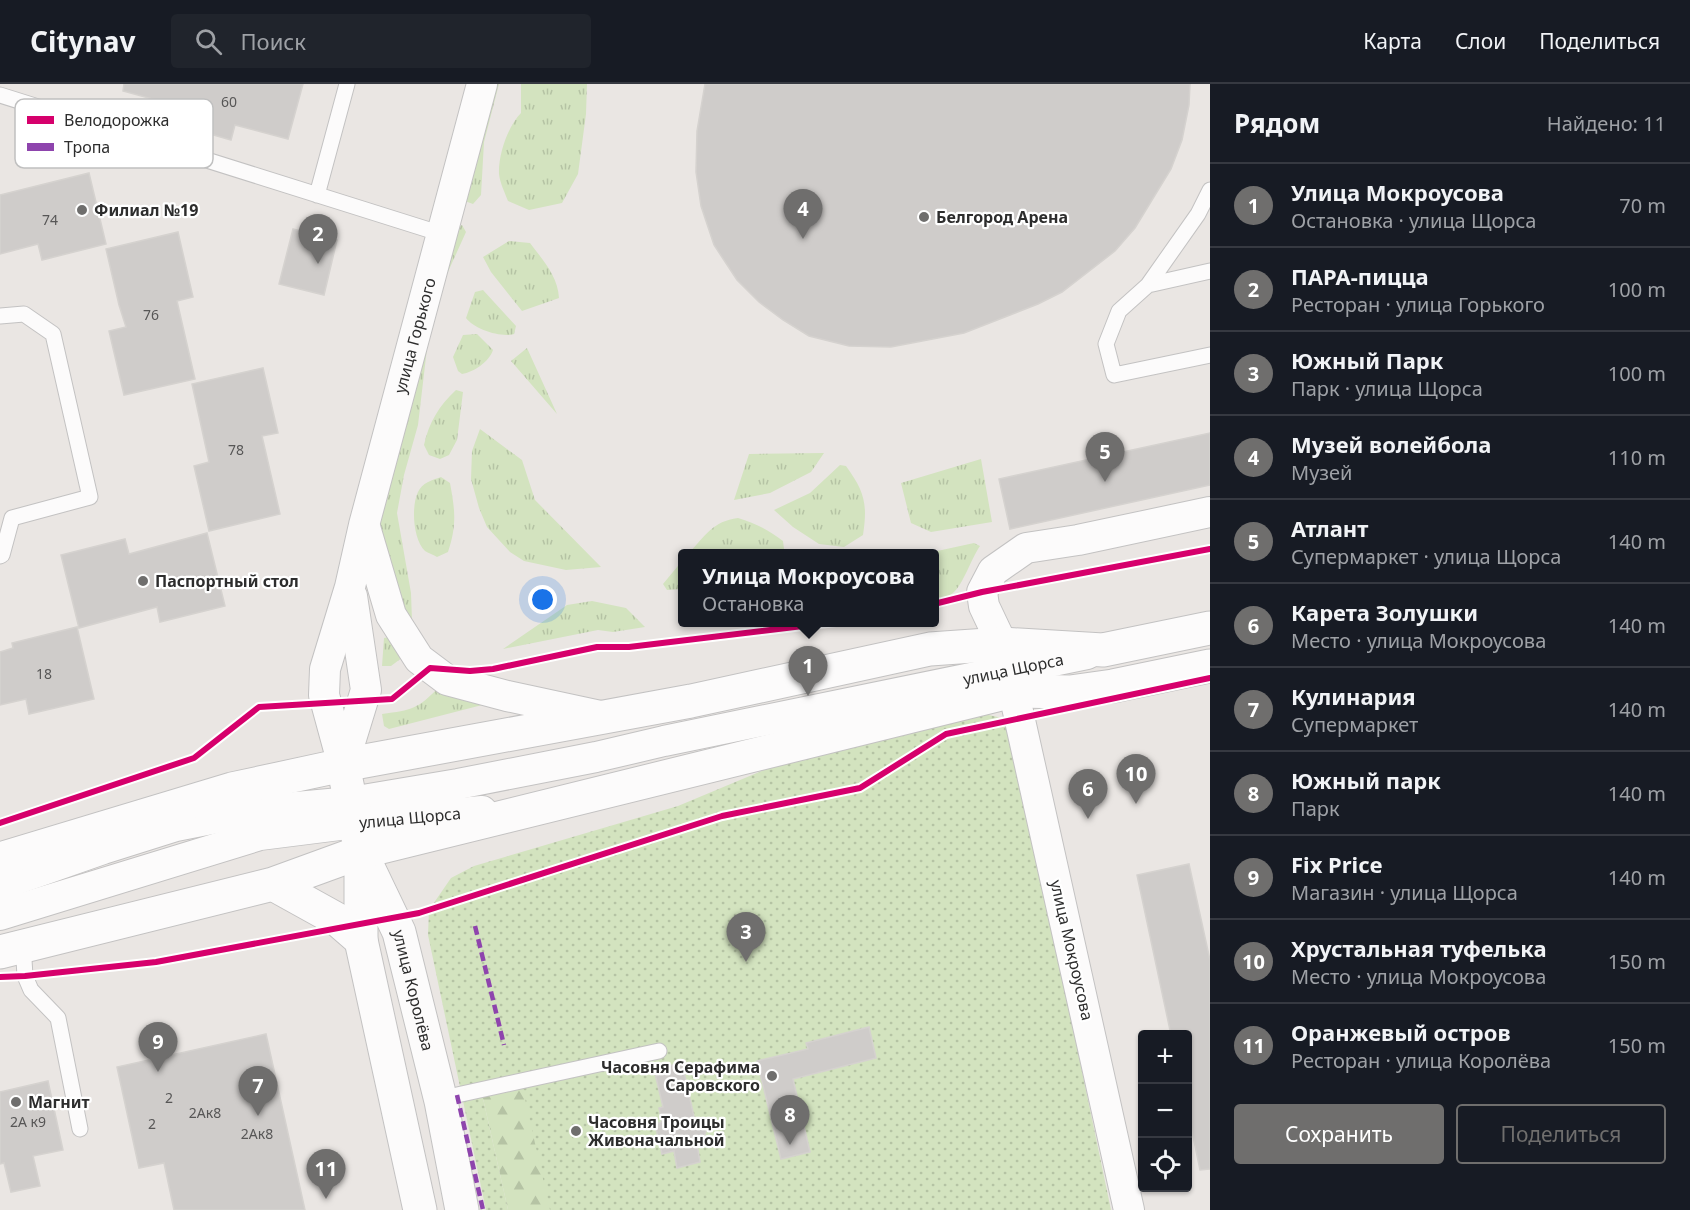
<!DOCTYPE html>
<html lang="ru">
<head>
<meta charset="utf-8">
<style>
	body { margin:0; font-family:"Noto Sans",sans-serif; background:#20242c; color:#f1f3f6 }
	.controls { position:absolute; right:18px; bottom:18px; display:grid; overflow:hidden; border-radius:6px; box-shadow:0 2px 4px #0004 }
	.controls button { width:54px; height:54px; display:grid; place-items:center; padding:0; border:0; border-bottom:2px solid #363941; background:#171b24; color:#f1f3f6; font:30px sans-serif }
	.you { position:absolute; left:543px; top:516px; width:21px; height:21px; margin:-15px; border:4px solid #fff; border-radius:50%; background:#1a73e8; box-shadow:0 0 0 9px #1a73e833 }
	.badge { display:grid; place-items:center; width:39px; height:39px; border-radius:50%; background:#6f6e6d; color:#fff; font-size:20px; font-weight:700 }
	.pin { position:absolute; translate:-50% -50px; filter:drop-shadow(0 2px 3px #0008) }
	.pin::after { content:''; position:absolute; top:32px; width:21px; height:18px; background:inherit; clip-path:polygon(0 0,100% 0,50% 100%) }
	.popup { position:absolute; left:678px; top:465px; width:261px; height:78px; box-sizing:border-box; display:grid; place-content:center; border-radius:6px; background:#171b24; filter:drop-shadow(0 2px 4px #0005); font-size:20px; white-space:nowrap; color:#9ea1a6 }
	.popup b { font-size:22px; color:#f1f3f6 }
	.popup::after { content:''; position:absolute; left:50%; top:100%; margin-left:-12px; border:12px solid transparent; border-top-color:#171b24 }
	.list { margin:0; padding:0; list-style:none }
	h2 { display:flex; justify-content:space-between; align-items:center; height:78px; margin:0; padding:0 24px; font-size:26px }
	h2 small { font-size:20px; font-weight:400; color:#9ea1a6 }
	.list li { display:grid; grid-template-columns:39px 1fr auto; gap:18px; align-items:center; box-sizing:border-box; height:84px; padding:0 24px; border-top:2px solid #363941 }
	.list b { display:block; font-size:22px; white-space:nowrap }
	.list p { margin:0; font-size:20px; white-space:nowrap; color:#9ea1a6 }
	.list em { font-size:20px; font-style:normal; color:#9ea1a6 }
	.actions { display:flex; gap:12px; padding:18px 24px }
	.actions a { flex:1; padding:14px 0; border:2px solid #6f6e6d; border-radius:6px; text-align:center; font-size:21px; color:#6f6e6d }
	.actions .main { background:#6f6e6d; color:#fff }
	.icon { flex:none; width:33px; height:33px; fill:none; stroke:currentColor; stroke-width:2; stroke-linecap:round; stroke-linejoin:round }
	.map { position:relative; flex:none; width:1210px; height:1126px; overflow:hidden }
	header { display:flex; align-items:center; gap:36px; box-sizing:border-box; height:84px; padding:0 30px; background:#171b24; border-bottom:2px solid #363941 }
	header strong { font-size:28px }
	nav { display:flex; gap:33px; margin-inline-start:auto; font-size:21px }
	.search { width:420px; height:54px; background:#20242c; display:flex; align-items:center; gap:15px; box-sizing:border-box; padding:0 21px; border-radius:6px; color:#9ea1a6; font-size:22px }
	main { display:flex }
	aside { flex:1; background:#171b24 }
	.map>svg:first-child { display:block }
	.grass { fill:url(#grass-tufts) }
	.forest { fill:url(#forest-firs) }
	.park { fill:url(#park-dots) }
	.building { fill:#cfccca; stroke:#d5d2cf; stroke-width:1.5 }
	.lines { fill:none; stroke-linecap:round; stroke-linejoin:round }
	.service-casing { stroke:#c3c2c2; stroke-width:17 }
	.minor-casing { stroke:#c3c2c2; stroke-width:32 }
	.tertiary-casing { stroke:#c3c2c2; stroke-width:35 }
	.secondary-casing { stroke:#c3c2c2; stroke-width:35 }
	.service { stroke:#fcfbfb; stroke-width:15 }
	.minor { stroke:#fcfbfb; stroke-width:30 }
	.tertiary { stroke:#fcfbfb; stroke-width:33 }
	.secondary { stroke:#fcfbfb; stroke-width:33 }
	.quiet { stroke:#8e44ad; stroke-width:4.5; stroke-dasharray:9 4.5; stroke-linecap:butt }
	.cycleway-casing { stroke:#fff; stroke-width:10 }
	.cycleway { stroke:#d6006c; stroke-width:6 }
	.poi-dot { fill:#6f6e6d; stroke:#fff; stroke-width:2 }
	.labels { text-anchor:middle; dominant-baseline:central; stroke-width:4.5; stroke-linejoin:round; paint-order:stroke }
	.number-label { font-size:14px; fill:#575656 }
	.poi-label { font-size:16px; font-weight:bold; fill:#2d2d2d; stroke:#fff; text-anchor:start }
	.street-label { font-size:16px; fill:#2d2d2d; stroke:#fff }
	.key { fill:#fff; stroke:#c0c0c0; stroke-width:1.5 }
	.key-label { font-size:16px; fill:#2d2d2d }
</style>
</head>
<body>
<header>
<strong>Citynav</strong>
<div class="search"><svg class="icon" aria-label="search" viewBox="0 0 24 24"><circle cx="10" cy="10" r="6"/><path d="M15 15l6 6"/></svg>Поиск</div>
<nav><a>Карта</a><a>Слои</a><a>Поделиться</a></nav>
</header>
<main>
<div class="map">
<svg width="1210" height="1126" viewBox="0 0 1210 1126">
	<defs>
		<pattern id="grass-tufts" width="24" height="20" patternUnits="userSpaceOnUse" patternTransform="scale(1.5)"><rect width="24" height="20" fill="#d3e3bf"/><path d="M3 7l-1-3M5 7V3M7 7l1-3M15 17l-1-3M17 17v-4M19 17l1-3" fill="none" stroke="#b5c3a4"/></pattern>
		<pattern id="forest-firs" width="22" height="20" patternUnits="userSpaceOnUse" patternTransform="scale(1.5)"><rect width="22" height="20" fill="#d3e3bf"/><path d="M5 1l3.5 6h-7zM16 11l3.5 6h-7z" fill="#b5c3a4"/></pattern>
		<pattern id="park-dots" width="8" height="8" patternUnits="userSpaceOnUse" patternTransform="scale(1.5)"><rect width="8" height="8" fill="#d3e3bf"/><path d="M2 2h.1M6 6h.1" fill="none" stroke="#b5c3a4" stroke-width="1.8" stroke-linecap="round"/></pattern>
	</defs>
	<rect width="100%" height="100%" fill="#eae6e3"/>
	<path class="grass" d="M487,0h12l-15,58 -3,53 -8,9 -11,-4z
		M521,0h66l-1,30 -8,60 -16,29 -33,7 -21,-9c-3,-8 -8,-18 -9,-27 -1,-19 9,-48 22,-61z
		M462,141l4,7 -19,42 -19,66 -10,85 -14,50 -7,38 14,80 1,28 -14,2 -24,-78 70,-311z
		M509,157l21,2c12,16 28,33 29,55l-37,13 -31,-39 -8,-15z
		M483,206l33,36 -2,8c-13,4 -40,-5 -48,-16l9,-26z
		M477,250l16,16c-4,12 -19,22 -31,24l-4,-3 -5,-14 10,-22z
		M527,264l30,66 -46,-53z
		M456,306l7,2 -6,48 -8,15 -9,4 -11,-4 -5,-10c5,-23 15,-39 32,-55z
		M480,345l42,31 13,40 66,67 -35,3 -42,-9 -14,-9 -23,-25 -8,-19 -8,-29 1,-28z
		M824,369l-13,19 -41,21 -36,7 15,-46z
		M981,375l11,63 -61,10 -20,-9 -10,-40z
		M840,381l6,1c18,25 22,37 17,69l-19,12 -25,-3 -26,-17 -19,-17 36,-17z
		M441,393l9,6c5,27 7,42 -2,69l-11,5c-3,-2 -9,-4 -12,-6 -12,-11 -14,-45 -7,-59 4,-9 14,-12 23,-15z
		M738,434c17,5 31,12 45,23l1,8 -7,5 -88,-1c16,-17 24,-32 49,-35z
		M974,459l6,3c-9,13 -17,39 -27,47 -5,4 -13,5 -19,6v-45l-6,-1z
		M682,477v28l-15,1 -4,-6z
		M592,517l34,7 19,19 -32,5 -15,-2 -95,19 64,-44z
		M389,553l14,20 -12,9h-9l2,-28z
		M439,603l47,17 -97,25 -5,-3 -2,-12c30,-4 36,-5 57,-27z"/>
	<path class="forest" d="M554,984l35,142h-81l-28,-125z"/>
	<path class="park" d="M984,630l18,4 10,18 99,474h-561l-29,-129 -41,4 28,125h-22l-58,-275 1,-25 22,-32 23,-12 204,-60 131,-55z"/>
	<path class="building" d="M124,0h179l-15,55 -53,-14 -4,15 -28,-8 4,-18 -84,-23z
		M705,0h485l-1,21 -7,35 -11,29 -36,59 -20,23 -53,41 -24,12 -74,29 -73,14 -42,-1 -40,-10 -26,-16 -24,-18 -22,-22 -23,-35 -13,-39 -5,-34 1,-41z
		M89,89l17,71 -64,16 -4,-16 -38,10v-59z
		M293,145l44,11 -13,55 -45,-11z
		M178,148l15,65 -16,4 18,78 -71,16 -15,-64 17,-4 -7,-22 -13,-56z
		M263,284l15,65 -16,3 18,78 -71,17 -15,-65 15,-4 -17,-78z
		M1210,349v52l-200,44 -11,-50z
		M207,449l18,73 -65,16 -3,-15 -78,21 -18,-73 64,-16 4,15z
		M77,543l17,72 -65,15 -3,-15 -26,6v-53l13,-4 -1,-5z
		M1189,780l21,96v209l-10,1 -12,-58v-77h-17l-34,-160z
		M869,943l7,31 -83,21 17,73 -29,7 -24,-98 51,-12 -2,-6z
		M266,950l39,176h-131l-10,-47 -25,5 -22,-101z
		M682,979l12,54 9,3 3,11 -3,9 -6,4 3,18 -23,6 -3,-17 -12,3 -7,-30 7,-2 -3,-14 4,-1 -9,-38z
		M48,997l15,69 -30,6 7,30 -29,6 -7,-29 -4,1v-72z"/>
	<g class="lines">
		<defs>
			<path id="service" d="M0,11l442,139
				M317,111l30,-111
				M1210,187l-62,14 -29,26 -13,33 8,31 96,-20
				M1148,201l50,-71 12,-24
				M0,232l24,-2 29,20 37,163 -78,21 -10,37 -2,1
				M29,860l-5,16 1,16 6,14 27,28 22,111
				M441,1017l16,-6 64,-14 138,-30"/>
			<g id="minor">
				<path d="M365,443l26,88 28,44 28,21 60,16 93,20"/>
				<path id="s1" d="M343,681l-19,-70 1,-26 25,-82 14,-62 118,-441"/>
				<path d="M343,681l23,-75 -14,-94"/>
				<path id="s2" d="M0,801l103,-36 73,-23 76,-15 99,-9 107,-18 138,-27 68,-16 423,-87"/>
				<path id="s3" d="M0,831l260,-80 95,-12 127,-12"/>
				<path d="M1129,1126l-120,-539 -7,-27 -18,-38 -2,-14 11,-21 33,-23 52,-8 132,-28"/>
			</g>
			<g id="tertiary">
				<path d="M343,681l18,87v88l59,270"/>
				<path id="s4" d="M364,775l35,73 42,169 21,109"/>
			</g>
			<path id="secondary" d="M0,775l232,-70 111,-24 348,-64 239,-52 72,-5 101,6 107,-22
				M273,800l88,-32 652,-161 57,1 43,-6 97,-20
				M0,868l273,-68 65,36 23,20"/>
		</defs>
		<use href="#service" class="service-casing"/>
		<use href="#minor" class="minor-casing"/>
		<use href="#tertiary" class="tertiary-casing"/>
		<use href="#secondary" class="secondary-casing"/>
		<use href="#service" class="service"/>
		<use href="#minor" class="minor"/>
		<use href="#tertiary" class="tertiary"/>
		<use href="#secondary" class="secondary"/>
		<path class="quiet" d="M475,842l29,119
			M457,1011l26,115"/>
		<defs>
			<path id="cycleway" d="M934,520l48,-12 228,-43
				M0,739l194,-65 65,-51 133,-8 38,-31 40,3 23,-2 104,-22h32l207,-25
				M0,893l25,-1 131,-14 263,-49 303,-97 138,-28 86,-54 264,-56"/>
		</defs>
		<use href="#cycleway" class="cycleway-casing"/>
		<use href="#cycleway" class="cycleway"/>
	</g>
	<g class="poi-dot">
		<circle cx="82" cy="126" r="6"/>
		<circle cx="924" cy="133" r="6"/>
		<circle cx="143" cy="497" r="6"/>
		<circle cx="772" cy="992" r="6"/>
		<circle cx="16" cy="1018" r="6"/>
		<circle cx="576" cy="1047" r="6"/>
	</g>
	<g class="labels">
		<g class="number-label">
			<text x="229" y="17">60</text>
			<text x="50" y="135">74</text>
			<text x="151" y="230">76</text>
			<text x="236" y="365">78</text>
			<text x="44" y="589">18</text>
			<text x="169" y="1013">2</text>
			<text x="205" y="1028">2Ак8</text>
			<text x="28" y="1037">2А к9</text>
			<text x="152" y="1039">2</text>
			<text x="257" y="1049">2Ак8</text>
		</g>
		<g class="poi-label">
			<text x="94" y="126">Филиал №19</text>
			<text x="936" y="133">Белгород Арена</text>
			<text x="155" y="497">Паспортный стол</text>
			<text x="760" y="983" text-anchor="end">Часовня Серафима<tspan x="760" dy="18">Саровского</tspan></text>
			<text x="28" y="1018">Магнит</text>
			<text x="588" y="1038">Часовня Троицы<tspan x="588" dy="18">Живоначальной</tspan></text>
		</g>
		<g class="street-label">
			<text stroke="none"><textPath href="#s1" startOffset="444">улица Горького</textPath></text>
			<text stroke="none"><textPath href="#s2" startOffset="1038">улица Щорса</textPath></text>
			<text stroke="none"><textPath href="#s3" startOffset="423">улица Щорса</textPath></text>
			<text transform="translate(1072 866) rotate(77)">улица Мокроусова</text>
			<text stroke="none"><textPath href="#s4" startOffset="141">улица Королёва</textPath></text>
		</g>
	</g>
	<rect x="15" y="15" width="198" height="69" rx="9" class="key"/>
	<rect x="27" y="32" width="27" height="8" fill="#d6006c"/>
	<rect x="27" y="59" width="27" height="8" fill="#8e44ad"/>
	<g class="key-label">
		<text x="64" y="42">Велодорожка</text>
		<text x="64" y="69">Тропа</text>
	</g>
</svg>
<div class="controls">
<button>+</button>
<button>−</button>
<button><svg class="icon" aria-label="locate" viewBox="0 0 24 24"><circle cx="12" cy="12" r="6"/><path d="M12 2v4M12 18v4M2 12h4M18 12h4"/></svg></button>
</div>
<div class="you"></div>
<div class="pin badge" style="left:808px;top:612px">1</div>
<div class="popup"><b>Улица Мокроусова</b>Остановка</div>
<div class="pin badge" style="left:318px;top:180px">2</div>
<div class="pin badge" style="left:746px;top:878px">3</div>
<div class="pin badge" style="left:803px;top:155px">4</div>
<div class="pin badge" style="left:1105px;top:398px">5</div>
<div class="pin badge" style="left:1088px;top:735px">6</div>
<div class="pin badge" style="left:258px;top:1032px">7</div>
<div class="pin badge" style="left:790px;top:1061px">8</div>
<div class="pin badge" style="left:158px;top:988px">9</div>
<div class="pin badge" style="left:1136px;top:720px">10</div>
<div class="pin badge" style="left:326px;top:1115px">11</div>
</div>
<aside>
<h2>Рядом<small>Найдено: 11</small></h2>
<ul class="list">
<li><span class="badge">1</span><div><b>Улица Мокроусова</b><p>Остановка · улица Щорса</p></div><em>70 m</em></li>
<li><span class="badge">2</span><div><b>ПАРА-пицца</b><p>Ресторан · улица Горького</p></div><em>100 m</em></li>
<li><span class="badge">3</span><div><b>Южный Парк</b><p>Парк · улица Щорса</p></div><em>100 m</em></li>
<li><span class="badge">4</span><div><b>Музей волейбола</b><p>Музей</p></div><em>110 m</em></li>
<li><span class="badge">5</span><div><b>Атлант</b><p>Супермаркет · улица Щорса</p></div><em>140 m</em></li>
<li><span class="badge">6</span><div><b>Карета Золушки</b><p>Место · улица Мокроусова</p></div><em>140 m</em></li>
<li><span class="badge">7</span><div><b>Кулинария</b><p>Супермаркет</p></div><em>140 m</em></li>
<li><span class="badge">8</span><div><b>Южный парк</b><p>Парк</p></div><em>140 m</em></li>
<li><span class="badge">9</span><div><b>Fix Price</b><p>Магазин · улица Щорса</p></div><em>140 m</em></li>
<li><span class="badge">10</span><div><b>Хрустальная туфелька</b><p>Место · улица Мокроусова</p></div><em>150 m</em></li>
<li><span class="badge">11</span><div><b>Оранжевый остров</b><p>Ресторан · улица Королёва</p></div><em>150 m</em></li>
</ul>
<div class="actions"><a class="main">Сохранить</a><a>Поделиться</a></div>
</aside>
</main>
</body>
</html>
